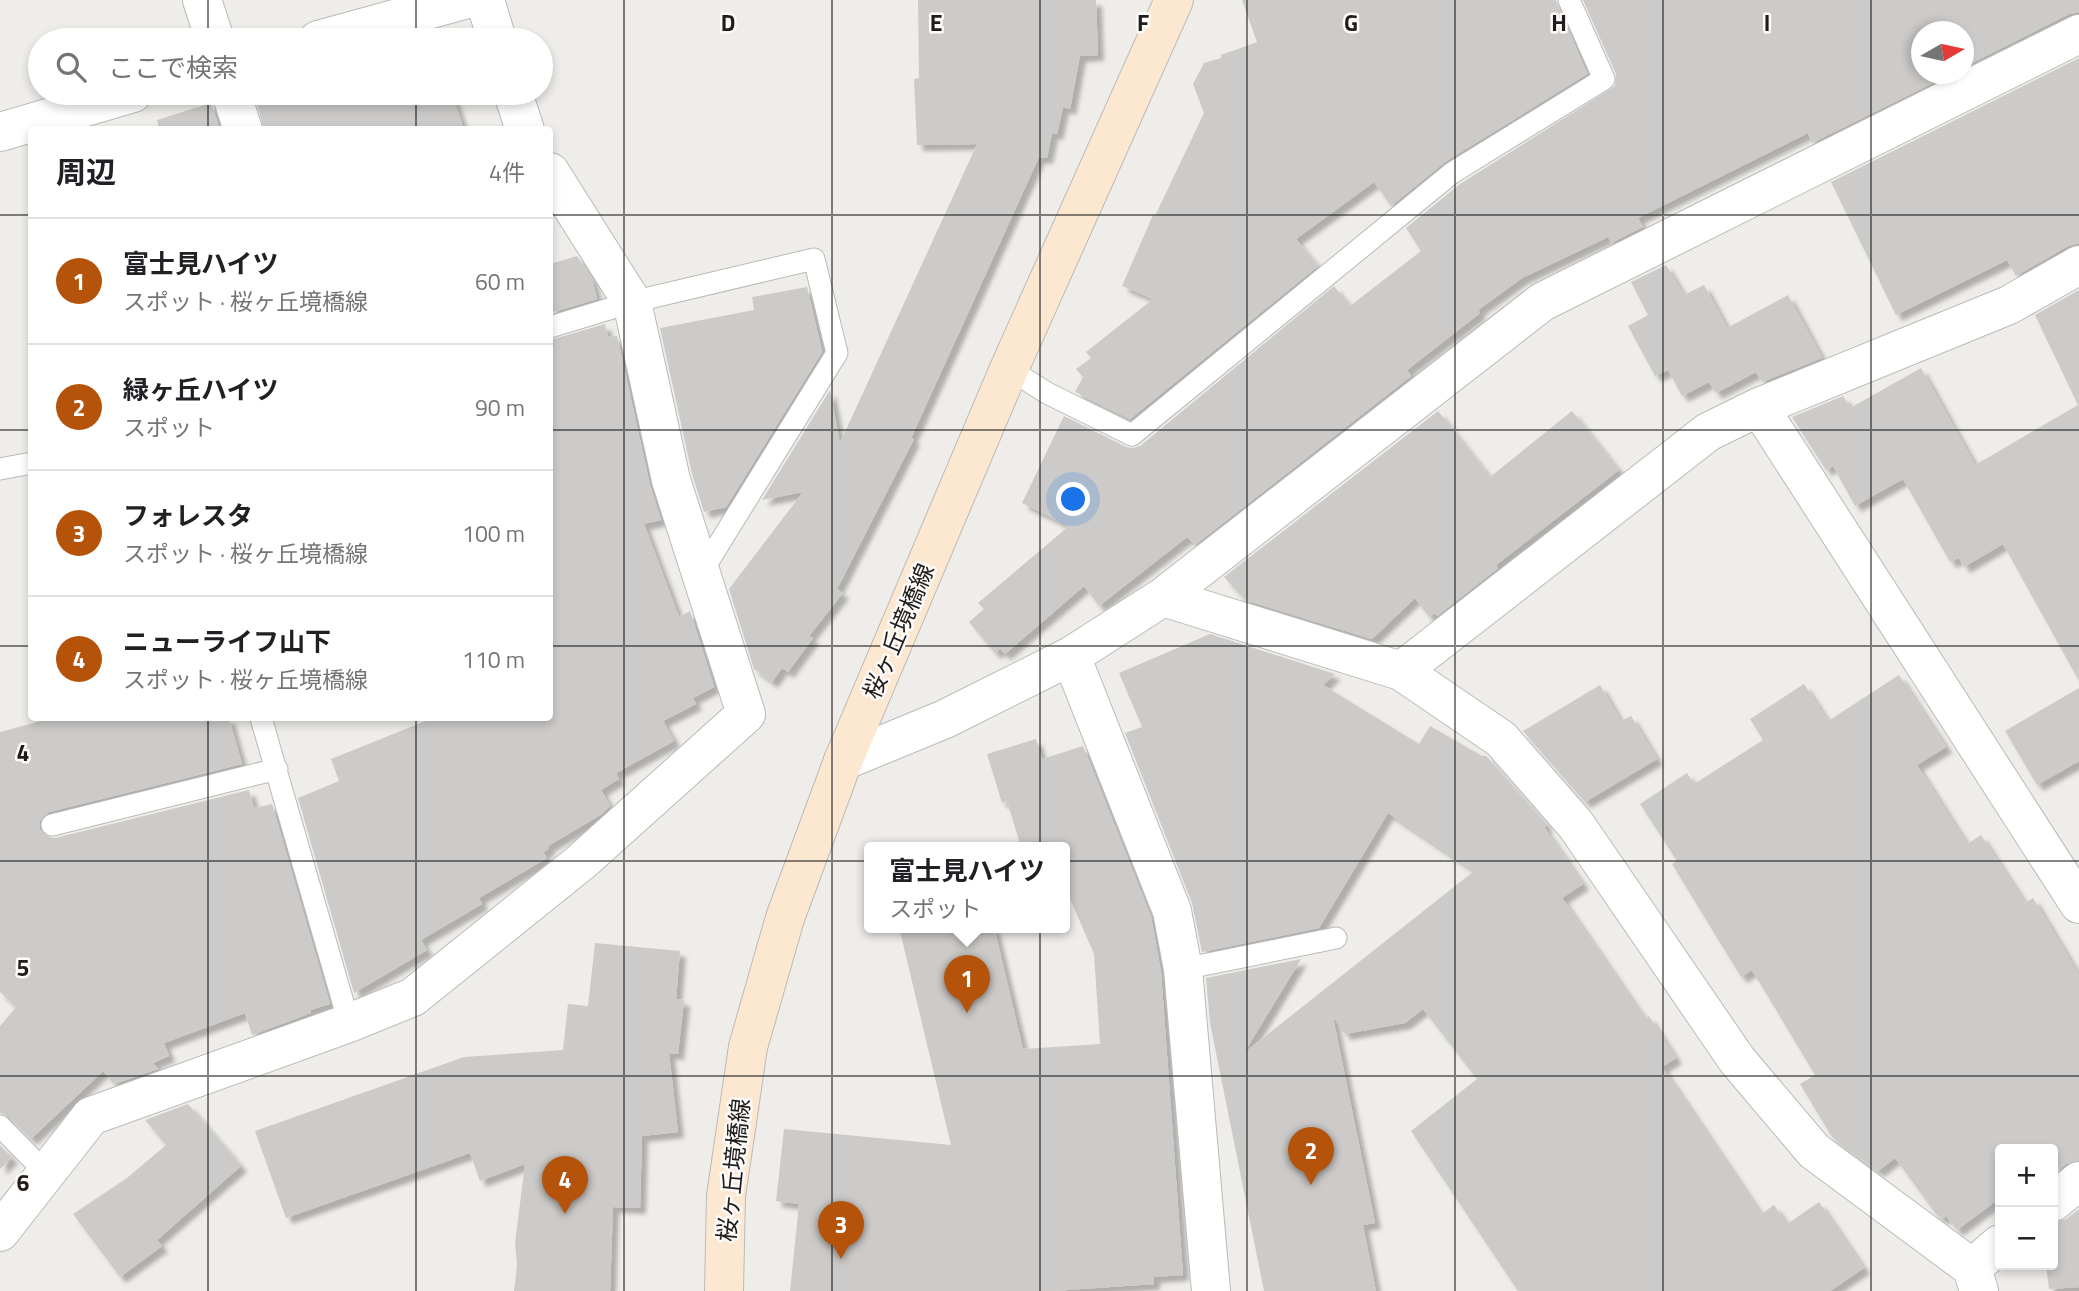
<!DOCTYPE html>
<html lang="ja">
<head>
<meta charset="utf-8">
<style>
	body { margin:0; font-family:"Titillium Web","Noto Sans JP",sans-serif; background:#f2f2f2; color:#202124 }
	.controls { position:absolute; right:21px; bottom:21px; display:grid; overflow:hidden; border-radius:7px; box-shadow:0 4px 10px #0003 }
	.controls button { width:63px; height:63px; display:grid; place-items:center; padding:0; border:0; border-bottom:2px solid #e0e0e0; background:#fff; color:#202124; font:35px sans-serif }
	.compass { position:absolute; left:1911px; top:21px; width:63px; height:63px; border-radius:50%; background:#fff; box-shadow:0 4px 10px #0003; rotate:81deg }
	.you { position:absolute; left:1074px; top:500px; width:24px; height:24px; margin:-18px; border:5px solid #fff; border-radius:50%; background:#1a73e8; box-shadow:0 0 0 10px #1a73e833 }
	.badge { display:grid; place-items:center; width:46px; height:46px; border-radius:50%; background:#b45309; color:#fff; font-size:23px; font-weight:700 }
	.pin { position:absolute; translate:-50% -58px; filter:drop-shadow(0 2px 4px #0008) }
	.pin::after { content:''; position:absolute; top:37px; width:24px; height:21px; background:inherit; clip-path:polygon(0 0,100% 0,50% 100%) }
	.popup { position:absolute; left:864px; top:842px; width:206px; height:91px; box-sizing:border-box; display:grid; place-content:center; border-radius:7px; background:#fff; filter:drop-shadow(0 2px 5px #0005); font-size:23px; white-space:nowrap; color:#757577 }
	.popup b { font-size:26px; color:#202124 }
	.popup::after { content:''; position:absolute; left:50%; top:100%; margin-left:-14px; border:14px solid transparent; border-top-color:#fff }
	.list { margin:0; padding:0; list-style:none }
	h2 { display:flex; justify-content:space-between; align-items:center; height:91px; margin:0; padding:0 28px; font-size:30px }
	h2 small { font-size:23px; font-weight:400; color:#757577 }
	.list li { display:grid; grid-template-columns:46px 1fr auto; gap:21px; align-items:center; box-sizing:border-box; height:126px; padding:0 28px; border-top:2px solid #e0e0e0 }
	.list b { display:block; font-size:26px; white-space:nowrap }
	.list p { margin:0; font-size:23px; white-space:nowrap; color:#757577 }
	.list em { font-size:23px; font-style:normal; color:#757577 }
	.icon { flex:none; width:38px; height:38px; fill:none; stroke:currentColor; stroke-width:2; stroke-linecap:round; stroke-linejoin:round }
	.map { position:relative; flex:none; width:2079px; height:1291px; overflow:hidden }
	.search { position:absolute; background:#fff; box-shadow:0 4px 10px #0003; left:28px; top:28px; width:525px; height:77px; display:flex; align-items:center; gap:18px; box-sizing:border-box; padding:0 24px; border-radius:38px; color:#757577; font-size:26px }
	.panel { position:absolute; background:#fff; box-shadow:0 4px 10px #0003; left:28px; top:126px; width:525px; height:595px; border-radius:7px }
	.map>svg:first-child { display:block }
	.building { fill:#cdcbc9; filter:url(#shadow) }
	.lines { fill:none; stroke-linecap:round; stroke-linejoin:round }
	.lane-casing { stroke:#bcbab7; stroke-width:23 }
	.street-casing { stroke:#bcbab7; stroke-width:40 }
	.secondary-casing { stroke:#bcbab7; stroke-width:40 }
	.lane { stroke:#fff; stroke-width:21 }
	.street { stroke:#fff; stroke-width:38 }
	.secondary { stroke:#fce8d1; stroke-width:38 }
	.grid { fill:none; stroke:#1e1d1d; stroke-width:2; stroke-opacity:0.55 }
	.labels { text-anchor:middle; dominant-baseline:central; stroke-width:5; stroke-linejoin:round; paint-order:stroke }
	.street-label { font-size:24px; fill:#1e1d1d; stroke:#fdfaf8 }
	.grid-label { font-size:23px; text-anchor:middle; font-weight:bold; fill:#1e1d1d; stroke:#fdfaf8; stroke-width:5; stroke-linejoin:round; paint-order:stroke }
</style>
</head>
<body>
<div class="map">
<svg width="2079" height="1291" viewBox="0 0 2079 1291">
	<defs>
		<filter id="shadow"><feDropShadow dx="6" dy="6" stdDeviation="2" flood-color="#0004"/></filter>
	</defs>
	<rect width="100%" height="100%" fill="#efedea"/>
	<path class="building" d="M918,0h178l2,55 -18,1 -10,53 -7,-2 -6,27 -5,-1 -5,25 -8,-1 -128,281 3,1 -77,150 6,4 -34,43 4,2 -25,34 -6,-4 -10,14 -18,-13 -25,-80 74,-97 -41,8 68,-110 10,53 137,-299 -60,1 -3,-66 5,-1z
		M1242,0h314l31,74 -142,88 -54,44 -17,-24 -78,57 22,27 -188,153 -55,-27 8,-15 -7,-8 15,-11 -5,-6 67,-53 -31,-13 31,-71 2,1 49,-103 -11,-29 11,-21 17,-5v-3l36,-13z
		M1583,0h496v12l-10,2 -105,53v-35h-42v42h29l-139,69 -4,-10 -170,85 5,9 -32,16 -3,-6 -86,41 -44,32 2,3 -73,57 4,6 -216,169 -8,-8 -88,69 -15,-20 -79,68 -5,-5 -5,4 -26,-31 15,-13 -6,-6 91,-77 -47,-23 42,-87 62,31 7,1 7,-2 194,-160 16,20 71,-55 -15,-23 54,-44 155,-98 1,-12z
		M2079,58v185l-11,3 -52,30 -9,-16 -111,55 -65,-133z
		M254,93h198l12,37h-200z
		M211,103l9,27h-61l-2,-10z
		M577,256l15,23 5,20 -47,14v-49z
		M1666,265l18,30 20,-10 23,43 61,-33 34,63 -60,24 -6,-10 -40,21 -7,-11 -27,14 -14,-26 -13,6 -27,-50 20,-11 -17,-33z
		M807,287l15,65 -96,155 -22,5 -12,-38 -32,-146 94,-18 -2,-13z
		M2079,290v391l-76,-137 -39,23 -5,-9 -9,4 -47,-83 -48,27 -22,-40 -7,4 -34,-53 51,-21 7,12 71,-40 54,97 103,-60 -43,-90z
		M605,324l3,13 9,-1 33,149 11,35 -17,4 35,93 11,-6 24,76 -21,11 3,6 -33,17 11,20 -58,32 3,6 -18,11 9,16 -8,8 -54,32 1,3 -6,3 4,6 -68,40 3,6 -61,36 6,10 -73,43 -56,-195 41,-17 -8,-22 102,-41h117v-378z
		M1438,411l52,66 82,-66 47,59 -123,95 2,3 -61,48 -2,-3 -6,4 -14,-19 -43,41 -127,-39 -21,-23z
		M1210,634l125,40 -12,11 96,59 11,-18 52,30h4l61,69 -3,2 39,57 -21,14 83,121 4,-3 27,42 -14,9 99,147 13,-9 13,19 32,-22 45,66 -34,23h-312l-107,-160 66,-52 -54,-70 -18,14 -60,11 -12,-17 42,206 -12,2 13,66h-112l-54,-268 -4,-45 95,-19 -57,94 230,-182 -86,-58 -69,115 -117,24 -10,-49 -67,-170 17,-6 -23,-54z
		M1899,675l47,72 -29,18 50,79 14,-9 44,68 8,-5 46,77v185l-13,4 -13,10v-25h-53v49l-43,32 -11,-14 -4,3 -6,-5 -41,-56 -17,13 -46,-34 -32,-53 15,-9 -63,-105 -11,7 -69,-113 5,-3 -37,-57 47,-31 7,11 69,-44 -13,-21 54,-35 24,37z
		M1600,685l21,36 10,-5 26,43 -72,43 -62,-71z
		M2079,688v73l-42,24 -32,-54z
		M52,718h177l13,46 -193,48 -9,9v8l8,8 7,1 194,-48 5,18 18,-4 58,200 -20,6 1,3 -59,22 -7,-22 -81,30 5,13 -16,7 5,6 -44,15 -11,-13 -72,68 -22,-22 -9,-4v-87l16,-19 -16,-15v-260z
		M1036,739l6,20 41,-13 68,171 10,55 22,303 -29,2v7l-102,7h-262l9,-87 -23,-3 8,-72 167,16 -52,-218h95l29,122 77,-5 -6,-90 -26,-60h-3v-47h-44l-14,-46 -5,2 -15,-49z
		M595,943l85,8 -4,48 8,1 -6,54 -9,-1 9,79 -36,4 -2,72 -27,-1 -3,84h-96l3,-26 -2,-22 10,-79 -45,17 -10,-28 -184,65 -31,-87 209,-74 99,-7 5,-46 20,2z
		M188,1104l53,62 -84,74 5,6 -42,31 -47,-63 54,-36 39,-33 -21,-25z
		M0,1145l12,13 -12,11z
		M2079,1209v78l-30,2 -3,-24h7v-42l13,-4z"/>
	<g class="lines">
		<defs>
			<path id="lane" d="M550,327l82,-25 182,-43 23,94 -136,220
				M1009,369l38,24 85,42 320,-262 152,-94 -35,-79
				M0,469l32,-6
				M261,718l88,305
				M52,825l225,-56
				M1183,969l153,-31
				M0,1126l46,47"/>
			<path id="street" d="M202,0l13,40
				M485,0l12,40
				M318,40l146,-40
				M231,93l12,37
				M513,93l12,37
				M0,132l133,-39
				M1759,407l320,497
				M1163,597l238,74 100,68 75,86 161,235 77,91 158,117
				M1071,656l101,255 11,58 28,322
				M1401,671l307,-239 51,-25 250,-102 70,-40
				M843,761l102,-42 126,-63 92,-59 379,-295 537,-268
				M2053,1202l26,-21
				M0,1232l91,-116 258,-93 64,-26 168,-135 165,-148 -75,-234 -39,-178 -82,-130
				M1979,1291l-7,-23 28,-24"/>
			<path id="secondary" d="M724,1291l2,-95 22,-149 37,-129 58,-157 166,-392 165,-369"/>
		</defs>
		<use href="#lane" class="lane-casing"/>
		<use href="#street" class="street-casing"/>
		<use href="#secondary" class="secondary-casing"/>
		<use href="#lane" class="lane"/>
		<use href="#street" class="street"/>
		<use href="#secondary" class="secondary"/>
	</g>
	<path class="grid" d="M208,0v40M416,0v40M624,0v1291M832,0v1291M1040,0v1291M1247,0v1291M1455,0v1291M1663,0v1291M1871,0v1291M208,93v37M416,93v37M0,215h32M550,215h1529M0,430h32M550,430h1529M0,646h32M550,646h1529M208,718v573M416,718v573M0,861h2079M0,1076h2079"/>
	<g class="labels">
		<g class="street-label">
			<text transform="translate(898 631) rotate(-67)">桜ヶ丘境橋線</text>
			<text transform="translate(733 1170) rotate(-84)">桜ヶ丘境橋線</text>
		</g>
	</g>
	<g class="grid-label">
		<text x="728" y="31">D</text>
		<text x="936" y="31">E</text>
		<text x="1143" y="31">F</text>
		<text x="1351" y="31">G</text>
		<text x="1559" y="31">H</text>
		<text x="1767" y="31">I</text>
		<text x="23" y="761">4</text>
		<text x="23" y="976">5</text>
		<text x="23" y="1191">6</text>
	</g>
</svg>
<div class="controls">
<button>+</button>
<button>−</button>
</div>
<svg class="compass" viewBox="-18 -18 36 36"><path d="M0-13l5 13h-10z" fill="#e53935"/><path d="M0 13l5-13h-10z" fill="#757577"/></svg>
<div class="you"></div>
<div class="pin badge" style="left:967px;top:1013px">1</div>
<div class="popup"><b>富士見ハイツ</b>スポット</div>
<div class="pin badge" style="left:1311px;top:1185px">2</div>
<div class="pin badge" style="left:841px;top:1259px">3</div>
<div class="pin badge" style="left:565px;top:1214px">4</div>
<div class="search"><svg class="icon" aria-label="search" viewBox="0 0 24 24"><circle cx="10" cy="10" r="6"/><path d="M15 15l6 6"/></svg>ここで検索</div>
<section class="panel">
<h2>周辺<small>4件</small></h2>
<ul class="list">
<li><span class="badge">1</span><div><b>富士見ハイツ</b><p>スポット · 桜ヶ丘境橋線</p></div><em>60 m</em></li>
<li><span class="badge">2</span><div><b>緑ヶ丘ハイツ</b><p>スポット</p></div><em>90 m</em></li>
<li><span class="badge">3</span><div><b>フォレスタ</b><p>スポット · 桜ヶ丘境橋線</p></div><em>100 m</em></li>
<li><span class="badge">4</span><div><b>ニューライフ山下</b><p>スポット · 桜ヶ丘境橋線</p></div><em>110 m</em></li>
</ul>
</section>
</div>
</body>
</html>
